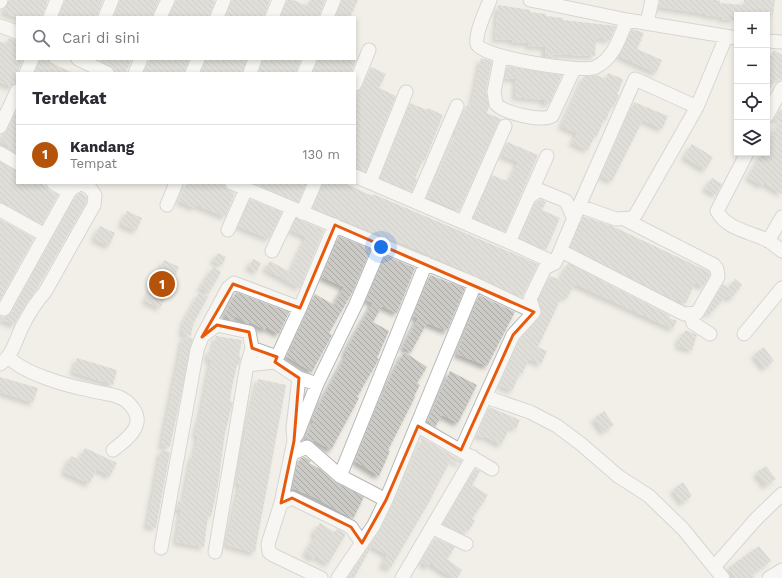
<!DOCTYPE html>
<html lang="id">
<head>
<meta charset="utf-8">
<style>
	body { margin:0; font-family:"Work Sans",sans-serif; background:#f7f7f7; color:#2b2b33 }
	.controls { position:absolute; right:12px; top:12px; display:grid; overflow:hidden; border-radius:0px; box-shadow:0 2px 6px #0003 }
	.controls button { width:36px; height:36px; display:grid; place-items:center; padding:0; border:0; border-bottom:1px solid #e1e1e2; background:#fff; color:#2b2b33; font:20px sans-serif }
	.you { position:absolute; left:381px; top:247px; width:14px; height:14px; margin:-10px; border:3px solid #fff; border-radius:50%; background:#1a73e8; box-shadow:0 0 0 6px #1a73e833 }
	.badge { display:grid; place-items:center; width:26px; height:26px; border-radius:50%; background:#b45309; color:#fff; font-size:13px; font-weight:700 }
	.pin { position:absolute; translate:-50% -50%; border:2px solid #fff; box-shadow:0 1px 4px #0006 }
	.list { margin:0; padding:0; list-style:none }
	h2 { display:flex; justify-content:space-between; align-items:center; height:52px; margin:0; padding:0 16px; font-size:17px }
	h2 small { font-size:13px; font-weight:400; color:#7c7c81 }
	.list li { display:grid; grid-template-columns:26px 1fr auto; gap:12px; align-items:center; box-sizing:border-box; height:60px; padding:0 16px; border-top:1px solid #e1e1e2 }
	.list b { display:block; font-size:15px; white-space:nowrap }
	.list p { margin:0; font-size:13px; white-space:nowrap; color:#7c7c81 }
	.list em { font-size:13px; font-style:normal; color:#7c7c81 }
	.icon { flex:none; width:22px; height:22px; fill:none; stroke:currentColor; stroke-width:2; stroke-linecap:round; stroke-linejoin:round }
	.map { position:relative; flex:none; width:782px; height:578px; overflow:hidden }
	.search { position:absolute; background:#fff; box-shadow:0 2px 6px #0003; left:16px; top:16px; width:340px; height:44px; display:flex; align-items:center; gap:10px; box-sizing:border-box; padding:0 14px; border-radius:0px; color:#7c7c81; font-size:15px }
	.panel { position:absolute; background:#fff; box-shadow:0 2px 6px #0003; left:16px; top:72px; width:340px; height:112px; border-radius:0px }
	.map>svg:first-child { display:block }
	.building { fill:url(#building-back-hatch); filter:url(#shadow) }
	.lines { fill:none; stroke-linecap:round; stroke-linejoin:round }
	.minor-casing { stroke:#b5b8bc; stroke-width:15 }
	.minor { stroke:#fff; stroke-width:13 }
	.marked { fill:none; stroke:#e8590c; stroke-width:3; stroke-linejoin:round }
</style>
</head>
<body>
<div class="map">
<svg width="782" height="578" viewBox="0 0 782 578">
	<defs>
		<pattern id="building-back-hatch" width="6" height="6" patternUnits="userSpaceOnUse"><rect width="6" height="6" fill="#cccac5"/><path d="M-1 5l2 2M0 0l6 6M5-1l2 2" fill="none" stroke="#a9a8a4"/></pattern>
		<filter id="shadow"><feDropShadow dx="-3.5" dy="3.5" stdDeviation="2" flood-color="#0004"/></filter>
	</defs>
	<rect width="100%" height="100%" fill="#f1efe8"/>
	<path class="building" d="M9,0h39l-6,17h-27l-12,-5z
		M65,0h38l-6,17h-38z
		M120,0h39l-7,17h-38z
		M176,0h37l2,1 -6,16h-40z
		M232,0h38l-6,17h-38z
		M287,0h6l14,6 3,-6h15l-6,17h-38z
		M342,0h16l-8,17h-14z
		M660,0h56l4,1v2l24,2v-5h31l-2,15h-39v5l-12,-1v-2l-16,-2v-1l-47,-7z
		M498,5l32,5v2l16,2v2l17,2v2l53,6 -6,14 -14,-2 -1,18 -46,-2 12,5 -16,-2v-10l-17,-1 1,-3 -17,-1v-2l-17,-1z
		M632,29l12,4 -7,16 25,11 -6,13 -37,-17z
		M9,38l8,2v19h6l-6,14v10l-7,4 -10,-5v-40l6,2z
		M774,50l8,5v25l-5,-3 -10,17v-33z
		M481,58l11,3 -6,30 3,15 -2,7 14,6 -3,4 -39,88 -32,-14 30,-65 -2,-1 6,-13 7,-14 3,2z
		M40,59h11l-1,3 23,11h-38z
		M97,59h35l-7,14h-10l-4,-7z
		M150,59h39l-5,14h-40z
		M206,59h41l-5,14h-41z
		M263,59h38l-5,14h-38z
		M318,59h35l3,1 -5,13h-38z
		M507,66l55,9 -13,29 -5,-1v-3l-29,-3 1,-18 -11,-1z
		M371,67l15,7 -7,14 17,8 -30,76 -11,-5v-64z
		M608,73l15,6 -6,16h2l-6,13 -2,-1 -5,13 -2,-1 -7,17 -2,-1 -7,15 -16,-7 5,-10 -16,-7 23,-50 13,-1 8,4z
		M634,102l34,14 -6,13 -19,-9 -31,61 -11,-5z
		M410,103l17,7 1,-2 15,7 -18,45h-2l-8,18 2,1 -5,13 -32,-14z
		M780,109l2,1v84l-18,-11 -2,3 -14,-9 15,-24h4v-9l13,-22 -5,-4z
		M17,110v44l-10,-6 2,-2 -9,-5z
		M507,142l31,13 -33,77 -32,-14 19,-43 17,7 9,-20 -17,-7z
		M692,144l21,13 -8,13 -21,-13z
		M0,162l17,9v12h25l7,7 9,5 -16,29 -42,-22z
		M712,178l10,6 -6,11 -11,-7z
		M187,183h37l2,5 9,5 -10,24 -29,-12 -2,3 -15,-7z
		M253,183h50l3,1 -8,18z
		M323,183h21l28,13 1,-2 165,70 -16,33 -104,-47 -105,-42z
		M81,192l6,5 -1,6 -48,84 -12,17 -12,21 -14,-6v-3l5,1 6,-4 65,-117z
		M250,199l32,13 -13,27 -31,-13z
		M540,199l6,3 -4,8 18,8 -14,32 -26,-12 15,-35z
		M127,211l15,7 -6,13 -15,-7z
		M583,216l29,10 89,42 8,3 1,4 -7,12 -8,-4 -9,20 -8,-4 -1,2 -107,-54z
		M296,218l28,12 -24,58 -35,-19 5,-8 20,11 16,-35 -15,-7z
		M0,219l34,19 -34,62z
		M100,226l15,7 -6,13 -15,-7z
		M339,236l32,13 -19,44 -23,40 3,2 -20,37 -26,-16 4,-7 8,2 -7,-4 24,-53 19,11 10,-18 -22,-10z
		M218,253l8,4 -4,8 -9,-4z
		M385,255l30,13 -18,45 -15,-7 -9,16 16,9 -12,27 2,1 -22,38 2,1 -28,52 -17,-10 -1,2 -8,-4 9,-17 -2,-1v-2l35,-64 -2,-1 6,-12 22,-38 -7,-3z
		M253,259l8,4 -4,9 -9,-5z
		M164,260l15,7 -19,41 -15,-7z
		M568,263l102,53 -1,2 8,3 -4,8 -98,-45 -8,14 -5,-2 -24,51 9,4 -6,13 -12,-5 -7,15 -2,-1 -8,18 -13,-6 21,-46 21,-24 -2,-15 11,-24 10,4z
		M213,267l8,5 -12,21 -9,-5z
		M430,275l35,13 -18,43 -20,-8 -16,29 -8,-5 15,-29 -5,-2z
		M735,279l7,6 -11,14 -5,-3 -17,19 -3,-2 17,-29 5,4z
		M236,292l53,20 -10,22 -13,-7 -1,3 -15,-8 -2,2 -13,-8 -3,4 -8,-5z
		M199,293l9,4 -15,27 -2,12 -9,-2 2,-13z
		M479,295l36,17 -28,54 -30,-12z
		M686,330l11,5 -5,15 -14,-4 2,-5 -2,-1z
		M216,336l26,4 -3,16 2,1 -2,8 -2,-1 -5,23 -2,14 3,1 -8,31 -7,52 -7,32 -3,-1 -4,31 -28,-5 5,-32 -5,-1 2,-8 5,1 9,-47 2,1 4,-20 -3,-1 6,-22 10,-53 -4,-1 2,-9 3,1z
		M183,337l10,1 -23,109 -9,-1z
		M764,347l10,14 -10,7 -10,-13z
		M404,352l23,15 -10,16 3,2 -6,11 1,1 -27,53 2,1 -11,25 -24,-15 22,-56 9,-16 -1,-1z
		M77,358l40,12 -4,15 -40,-13z
		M450,371l27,14 -19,38 -16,-8 -7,12 -8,-5z
		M0,377l38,11 -5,15 -33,-11z
		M258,379l28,6 -31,167h-4l-25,-7 14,-61h-3l9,-55z
		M489,407l31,13 -4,9 -5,-3 -10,19 -17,-9 -1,2 -6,-3z
		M604,411l10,14 -11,7 -9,-13z
		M421,437l41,24 -2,3 -9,-5 -22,43 -39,67 -8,-4 5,-10 -17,-10 11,-16 12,-26 29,-63 -2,-1z
		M85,448l32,15 -7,13 -13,-7 -8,15 -25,-12 7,-16 8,4z
		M161,450l9,2 -14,76 -9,-2z
		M305,457l6,4 -2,2 11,6 15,13 29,15 -11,22 -39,-22 -22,-9 5,-23 4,-7z
		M766,466l10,13 -10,7 -10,-13z
		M475,469l5,2 -8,14 16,10 -16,24 3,2 -7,10 -2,-1 -3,4 -20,-10z
		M683,482l9,14 -10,7 -9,-13z
		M320,523l14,9 3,-3 9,5 -18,30 -13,-8 -1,3 -9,-6 11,-17 -3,-3z
		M435,538l20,9 -8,12 15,11 -5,8h-5l-22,-15 -2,4 -7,-5z
		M369,546l2,1 -17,31h-6z
		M759,546l12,15 -19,13 3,4h-19l-8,-10z"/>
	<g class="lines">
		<defs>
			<path id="minor" d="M490,0c-4,10 -15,33 -13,44 3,13 106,30 119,23 18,-9 24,-30 31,-47
				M530,0l97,20 110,18
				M0,2l1,-2
				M50,17l7,-17
				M105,17l7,-17
				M160,17l8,-17
				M217,17l7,-17
				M272,17l7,-17
				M327,17l7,-17
				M647,23l5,-23
				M0,26l17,6
				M767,41l15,1
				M501,56l-7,36 2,12c8,9 46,18 56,12l22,-47
				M78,59l29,14
				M26,73l6,-14
				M135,73l6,-14
				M192,73l6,-14
				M250,73l5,-14
				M304,73l6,-14
				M355,84l14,-34
				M767,116l15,-28
				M0,127l17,-36
				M0,153l17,10
				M747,153l-30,58c10,19 35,21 52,30 4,3 9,7 13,10
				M355,176l154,66 46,21
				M370,182l36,-90
				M53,183l16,9
				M232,183l243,101 59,28
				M528,198l11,-8 27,11 8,18
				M416,202l41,-96
				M167,205l9,-22
				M579,206l56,-127 62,28
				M0,210l45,25
				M302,213l13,-30
				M463,222l42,-96
				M228,230l18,-41
				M768,241l14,-24
				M509,242l38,-86
				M272,251l20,-42
				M561,251l123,63 13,-1 21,-36 -1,-8 -3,-4 -88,-45
				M4,309l70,-126
				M691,315l2,8 17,11
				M205,334l12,-9 32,7 3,16 -5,17 -32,187
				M744,334l38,-46
				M252,348l25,9
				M8,356c13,17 60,30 81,34 9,3 21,3 30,7 10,4 22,17 17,29 -4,10 -15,18 -23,24
				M275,362l25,-54 35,-83
				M0,364c12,-8 16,-24 22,-37 6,-12 14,-25 23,-35l49,-87 1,-10 -5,-7 -9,-5 -11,7
				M247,365l28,-3 24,16 18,6
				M299,378l-6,50 1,13 -13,62 -13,41 1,8 4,3 48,23
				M486,397l44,15 27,14 24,18 37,32 31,20 34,33 40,49
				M418,426l74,43
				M297,435l20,-51 39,-80 25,-59
				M461,450l52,-115 21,-23 -4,-13 15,-31 10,-5 24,-57 37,13 16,-1 4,-4 61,-107 29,-70
				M291,454l16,-7 33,29 46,24
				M340,476l86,-213
				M281,503l11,-5 59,29 11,16
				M433,528l33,16
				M161,548l36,-198 5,-13 26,-49 6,-5 66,25
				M714,567l43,-49 25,-24
				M338,578l36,-53 12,-25 89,-216
				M402,578l71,-121
				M769,578l13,-8"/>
		</defs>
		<use href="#minor" class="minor-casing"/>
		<use href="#minor" class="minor"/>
	</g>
	<path d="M0 0H782V578H0ZM335,225l199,87 -21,23 -52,115 -43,-24 -32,74 -24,43 -11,-16 -59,-29 -11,5 13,-62 5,-63 -24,-16 2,-5 -25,-9 -3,-16 -32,-7 -15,12 31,-53 67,24z" fill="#f1efe8" fill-opacity=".55" fill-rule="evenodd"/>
	<path class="marked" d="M335,225l199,87 -21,23 -52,115 -43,-24 -32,74 -24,43 -11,-16 -59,-29 -11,5 13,-62 5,-63 -24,-16 2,-5 -25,-9 -3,-16 -32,-7 -15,12 31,-53 67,24z"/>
</svg>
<div class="controls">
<button>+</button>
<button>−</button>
<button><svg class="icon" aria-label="locate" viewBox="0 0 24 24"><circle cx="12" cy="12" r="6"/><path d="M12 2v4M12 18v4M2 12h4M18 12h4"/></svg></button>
<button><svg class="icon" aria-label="layers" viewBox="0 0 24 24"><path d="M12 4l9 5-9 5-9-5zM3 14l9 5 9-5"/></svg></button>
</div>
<div class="you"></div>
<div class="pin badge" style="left:162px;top:284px">1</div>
<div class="search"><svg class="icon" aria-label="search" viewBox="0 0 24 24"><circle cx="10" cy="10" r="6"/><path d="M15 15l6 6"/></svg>Cari di sini</div>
<section class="panel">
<h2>Terdekat<small></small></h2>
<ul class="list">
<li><span class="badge">1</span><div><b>Kandang</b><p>Tempat</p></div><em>130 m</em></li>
</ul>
</section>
</div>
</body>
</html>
